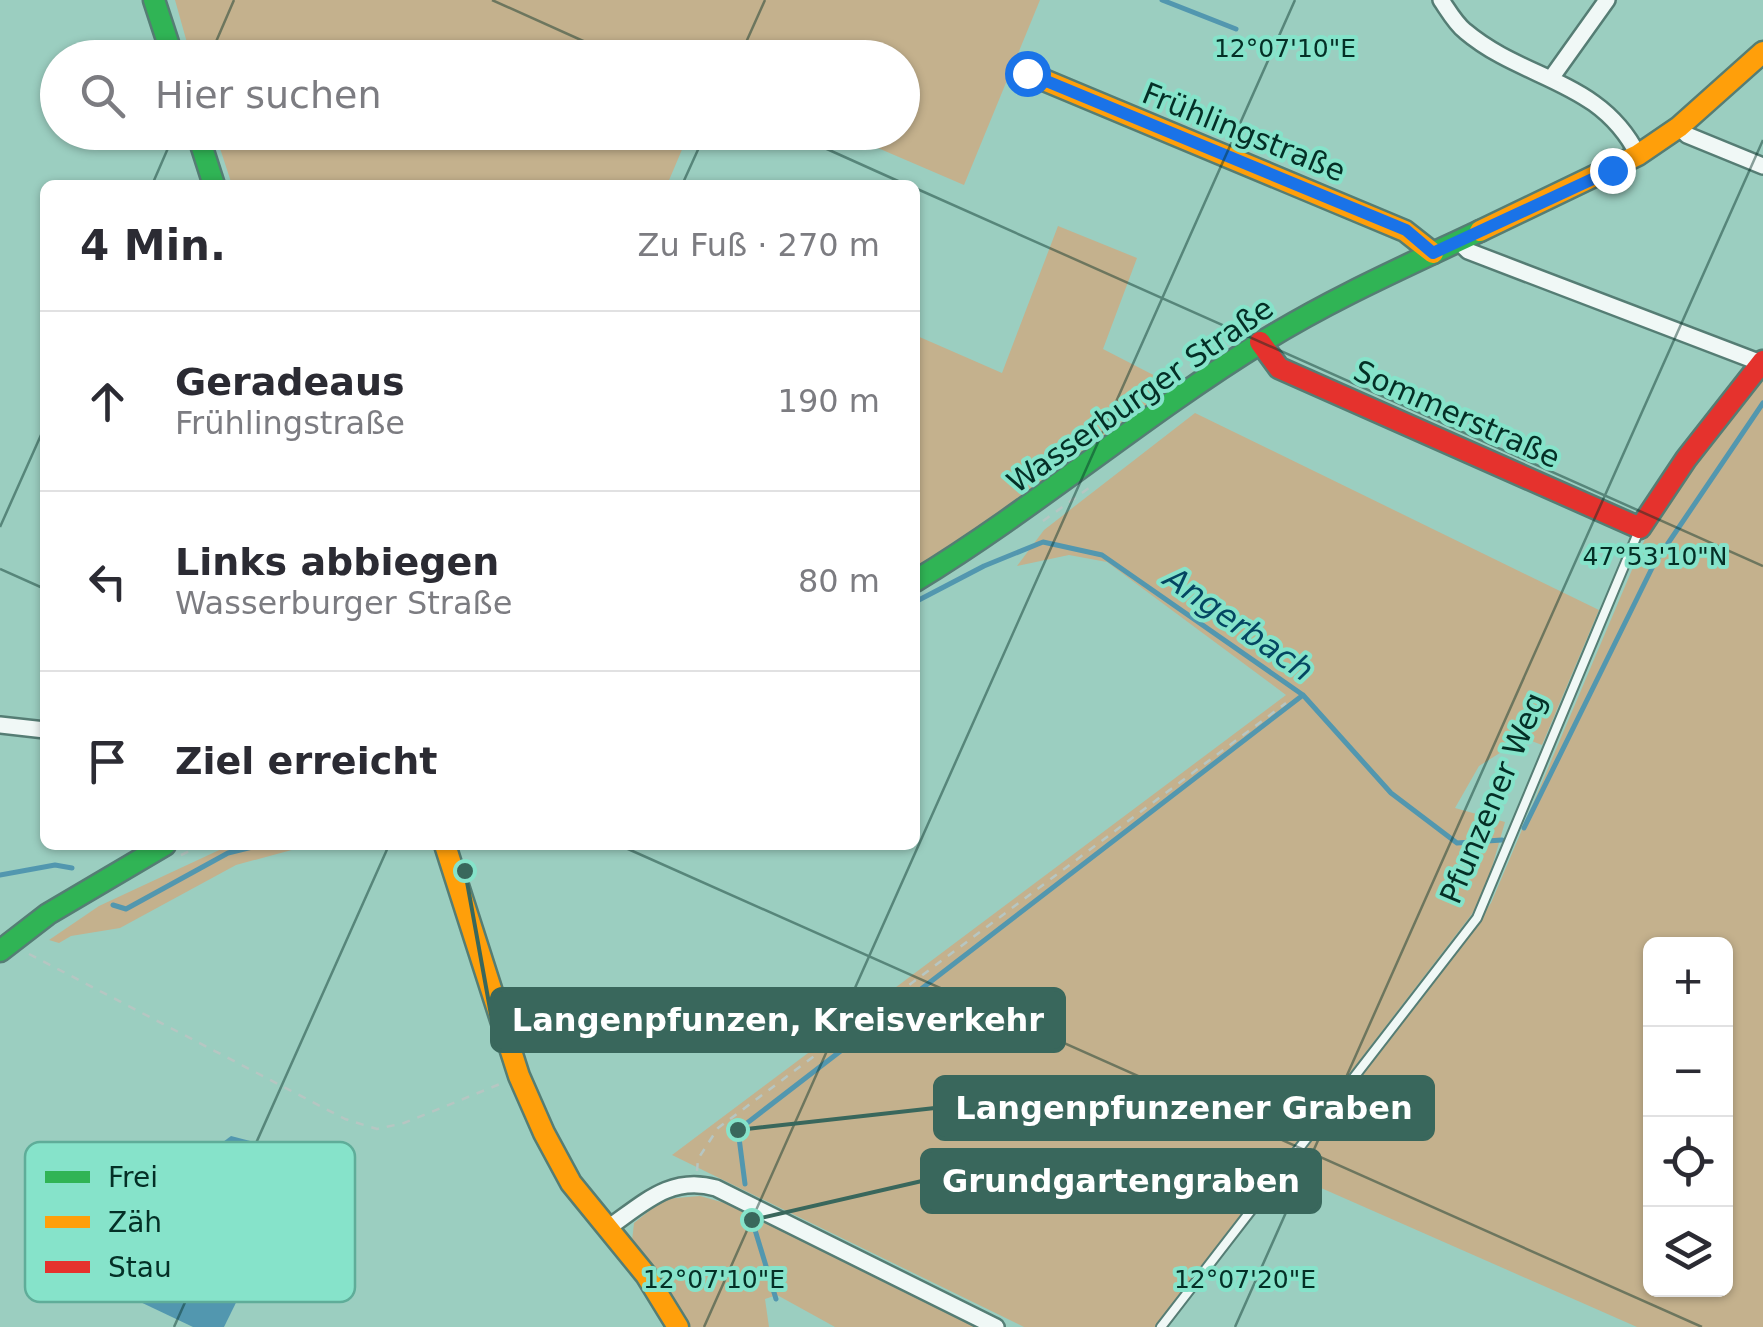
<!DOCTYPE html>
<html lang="de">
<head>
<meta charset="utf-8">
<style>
	body { margin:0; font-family:"DejaVu Sans",sans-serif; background:#f7f7f7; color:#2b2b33 }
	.controls { position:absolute; right:30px; bottom:30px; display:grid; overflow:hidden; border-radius:15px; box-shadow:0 2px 8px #0004 }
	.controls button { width:90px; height:90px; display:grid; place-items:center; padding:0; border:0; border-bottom:2px solid #e1e1e2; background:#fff; color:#2b2b33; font:50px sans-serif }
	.stop { position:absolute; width:30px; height:30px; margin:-22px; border:8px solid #1a73e8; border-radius:50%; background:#fff }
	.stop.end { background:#1a73e8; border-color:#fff; box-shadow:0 2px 10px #0008 }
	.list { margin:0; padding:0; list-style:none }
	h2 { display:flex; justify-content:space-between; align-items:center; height:130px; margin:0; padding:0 40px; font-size:42px }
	h2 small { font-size:32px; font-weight:400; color:#7c7c81 }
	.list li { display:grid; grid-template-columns:65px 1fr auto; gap:30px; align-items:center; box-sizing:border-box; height:180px; padding:0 40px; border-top:2px solid #e1e1e2 }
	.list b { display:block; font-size:38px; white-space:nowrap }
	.list p { margin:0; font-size:32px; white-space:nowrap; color:#7c7c81 }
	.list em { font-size:32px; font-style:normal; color:#7c7c81 }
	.icon { flex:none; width:55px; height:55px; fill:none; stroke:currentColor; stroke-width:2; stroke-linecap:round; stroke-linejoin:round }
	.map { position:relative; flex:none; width:1763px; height:1327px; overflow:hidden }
	.search { position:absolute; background:#fff; box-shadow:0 2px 8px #0004; left:40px; top:40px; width:880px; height:110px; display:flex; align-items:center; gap:25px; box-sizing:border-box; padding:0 35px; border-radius:55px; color:#7c7c81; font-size:38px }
	.panel { position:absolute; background:#fff; box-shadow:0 2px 8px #0004; left:40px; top:180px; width:880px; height:670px; border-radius:15px }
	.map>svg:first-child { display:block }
	.green { fill:#c4b18d; fill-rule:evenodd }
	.water { fill:#5297af }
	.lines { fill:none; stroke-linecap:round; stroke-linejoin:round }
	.stream { stroke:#5297af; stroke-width:5 }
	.lane-casing { stroke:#557d74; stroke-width:12 }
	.street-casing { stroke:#557d74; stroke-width:20 }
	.fast-casing { stroke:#557d74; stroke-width:25 }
	.slow-casing { stroke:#557d74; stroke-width:25 }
	.jam-casing { stroke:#557d74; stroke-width:25 }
	.path { stroke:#b6c6c2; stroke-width:2.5; stroke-dasharray:8 8; stroke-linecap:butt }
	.lane { stroke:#f0f8f6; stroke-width:8 }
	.street { stroke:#f0f8f6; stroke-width:15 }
	.fast { stroke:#30b455; stroke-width:20 }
	.slow { stroke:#ff9f0a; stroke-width:20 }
	.jam { stroke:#e5322d; stroke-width:20 }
	.route { stroke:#1a73e8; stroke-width:12 }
	.ticks { fill:none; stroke:#042f26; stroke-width:2.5; stroke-opacity:0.45 }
	.labels { text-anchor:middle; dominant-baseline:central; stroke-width:8; stroke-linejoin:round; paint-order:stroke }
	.street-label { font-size:30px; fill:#042f26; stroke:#86e3ca }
	.water-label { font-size:32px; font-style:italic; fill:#044662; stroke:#86e3ca }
	.key { fill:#86e3ca; stroke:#5fad99; stroke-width:2.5 }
	.key-label { font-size:28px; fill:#042f26 }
	.ticks-label { font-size:25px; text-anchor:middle; fill:#042f26; stroke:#86e3ca; stroke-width:8; stroke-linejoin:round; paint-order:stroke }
	.leader { fill:none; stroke:#39675c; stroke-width:4 }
	.callout-dot { fill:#39675c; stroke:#86e3ca; stroke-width:4 }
	.callout { fill:#39675c; stroke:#39675c; stroke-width:4 }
	.callout-label { font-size:32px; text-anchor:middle; font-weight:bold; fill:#fff }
</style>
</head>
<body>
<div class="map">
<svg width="1763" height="1327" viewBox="0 0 1763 1327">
	<rect width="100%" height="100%" fill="#9bcec0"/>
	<path class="green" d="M175,0h865l-76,185 -121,-52 59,-1v-74l-711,-1z
		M215,133v-1l474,1 -22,52h-435z
		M1058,226l79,32 -34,91 64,33 9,10 -218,155 -43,23v-235l87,38z
		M1763,375v952h-126l-350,-154 204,-270 157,-371 40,-64zM1650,944h76v346h-76z
		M1195,413l404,197 -57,135 -18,-7 -45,28 -24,42 50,14 -19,66 -14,26 -317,413h-131l-352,-172 614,-460 -179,-133 -38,-7 -52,11 27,-36z
		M230,845h80l-74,20 -116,63 -49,8 -12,7 -10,-3 50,-34z
		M700,1196l32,9 245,122h-142l-58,-32 -12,4 4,28h-80l-57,-86 2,-18 30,-24z"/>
	<path class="water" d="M231,1136l34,9 31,36 -72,146h-31l-59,-28 69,-142z"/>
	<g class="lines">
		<path class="stream" d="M1162,0l74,29
			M915,602l69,-36 59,-24 59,13 201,140 88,98 66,50 45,-3
			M1524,828l130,-264 109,-161
			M0,875l55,-10 17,3
			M113,905l13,4 102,-56 33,-8
			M745,1184l-7,-54 565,-435
			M752,1220l24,79"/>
		<defs>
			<path id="lane" d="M1161,1327l316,-409 163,-390"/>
			<path id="street" d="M1441,0c7,10 14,23 24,31 59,50 135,48 173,124
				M1552,77l55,-77
				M1679,127l8,8 76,31
				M1459,242l9,9 293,112
				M0,725l45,5
				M608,1228c36,-25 63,-53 108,-40l280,139"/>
			<path id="fast" d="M154,0l19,58
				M197,132l17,53
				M915,581c120,-73 227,-165 347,-239 69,-43 144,-76 218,-111
				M0,951l48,-37 117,-69"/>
			<path id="slow" d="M1027,73l378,158 28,22
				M1480,231l158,-76 41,-28 84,-75
				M445,845l74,231 25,57 27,50 75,92 32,52"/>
			<path id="jam" d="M1260,342l19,26 361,160 46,-69 77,-98"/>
		</defs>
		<use href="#lane" class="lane-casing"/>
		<use href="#street" class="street-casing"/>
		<use href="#fast" class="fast-casing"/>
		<use href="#slow" class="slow-casing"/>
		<use href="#jam" class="jam-casing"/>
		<path class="path" d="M1043,521l50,-36
			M181,855l21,-10
			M29,954l316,165 32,10 27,-6 96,-39
			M697,1171l1,-12 20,-31 568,-425"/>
		<use href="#lane" class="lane"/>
		<use href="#street" class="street"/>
		<use href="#fast" class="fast"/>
		<use href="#slow" class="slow"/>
		<use href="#jam" class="jam"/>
	</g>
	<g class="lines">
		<path class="route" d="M1027,73l379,157 27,23 179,-83"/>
	</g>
	<path class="ticks" d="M492,0l129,58M209,58l25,-58M739,58l26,-58M789,132l118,53M152,185l23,-53M682,185l24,-53M915,188l848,378M0,527l45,-101M0,569l45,20M619,845l1083,482M174,1327l215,-482M704,1327l591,-1327M1235,1327l528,-1187"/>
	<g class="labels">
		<g class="street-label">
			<text transform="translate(1244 132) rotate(22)">Frühlingstraße</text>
			<text transform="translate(1140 395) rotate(-35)">Wasserburger Straße</text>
			<text transform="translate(1457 414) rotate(24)">Sommerstraße</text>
			<text transform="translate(1493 798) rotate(-67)">Pfunzener Weg</text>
		</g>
		<g class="water-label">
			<text transform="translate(1239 624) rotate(35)">Angerbach</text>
		</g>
	</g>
	<rect x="25" y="1142" width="330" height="160" rx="15" class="key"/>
	<rect x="45" y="1171" width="45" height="12" fill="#30b455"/>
	<rect x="45" y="1216" width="45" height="12" fill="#ff9f0a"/>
	<rect x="45" y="1261" width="45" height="12" fill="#e5322d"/>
	<g class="key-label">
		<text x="108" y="1187">Frei</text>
		<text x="108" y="1232">Zäh</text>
		<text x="108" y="1277">Stau</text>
	</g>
	<g class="ticks-label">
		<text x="1285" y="57">12°07'10"E</text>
		<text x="1655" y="565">47°53'10"N</text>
		<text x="714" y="1288">12°07'10"E</text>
		<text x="1245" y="1288">12°07'20"E</text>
	</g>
	<path class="leader" d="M465 871L492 1020M738 1130L935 1108M752 1220L922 1181"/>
	<g class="callout-dot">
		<circle cx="465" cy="871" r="10"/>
		<circle cx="738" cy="1130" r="10"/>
		<circle cx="752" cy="1220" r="10"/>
	</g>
	<g class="callout">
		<rect x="492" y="989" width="572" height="62" rx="10"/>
		<rect x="935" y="1077" width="498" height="62" rx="10"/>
		<rect x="922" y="1150" width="398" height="62" rx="10"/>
	</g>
	<g class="callout-label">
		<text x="778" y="1031">Langenpfunzen, Kreisverkehr</text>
		<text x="1184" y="1119">Langenpfunzener Graben</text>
		<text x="1121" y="1192">Grundgartengraben</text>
	</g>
</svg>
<div class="controls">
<button>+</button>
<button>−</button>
<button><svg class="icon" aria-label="locate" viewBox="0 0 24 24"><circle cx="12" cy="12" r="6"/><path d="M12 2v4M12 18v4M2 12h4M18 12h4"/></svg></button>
<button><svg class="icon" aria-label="layers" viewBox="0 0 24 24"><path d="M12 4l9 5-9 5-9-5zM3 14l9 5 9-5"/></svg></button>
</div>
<div class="stop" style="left:1027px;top:73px"></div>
<div class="stop end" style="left:1612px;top:170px"></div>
<div class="search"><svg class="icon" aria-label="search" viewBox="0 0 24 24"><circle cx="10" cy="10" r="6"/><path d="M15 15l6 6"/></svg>Hier suchen</div>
<section class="panel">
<h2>4 Min.<small>Zu Fuß · 270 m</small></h2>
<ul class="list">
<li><svg class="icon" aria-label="ahead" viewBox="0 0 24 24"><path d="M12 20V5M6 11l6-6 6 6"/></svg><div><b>Geradeaus</b><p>Frühlingstraße</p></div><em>190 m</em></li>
<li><svg class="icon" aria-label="left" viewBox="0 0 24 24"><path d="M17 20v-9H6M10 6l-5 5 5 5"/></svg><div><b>Links abbiegen</b><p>Wasserburger Straße</p></div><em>80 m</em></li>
<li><svg class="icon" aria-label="arrive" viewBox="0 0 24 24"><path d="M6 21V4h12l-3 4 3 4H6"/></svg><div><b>Ziel erreicht</b></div></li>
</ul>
</section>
</div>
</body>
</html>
